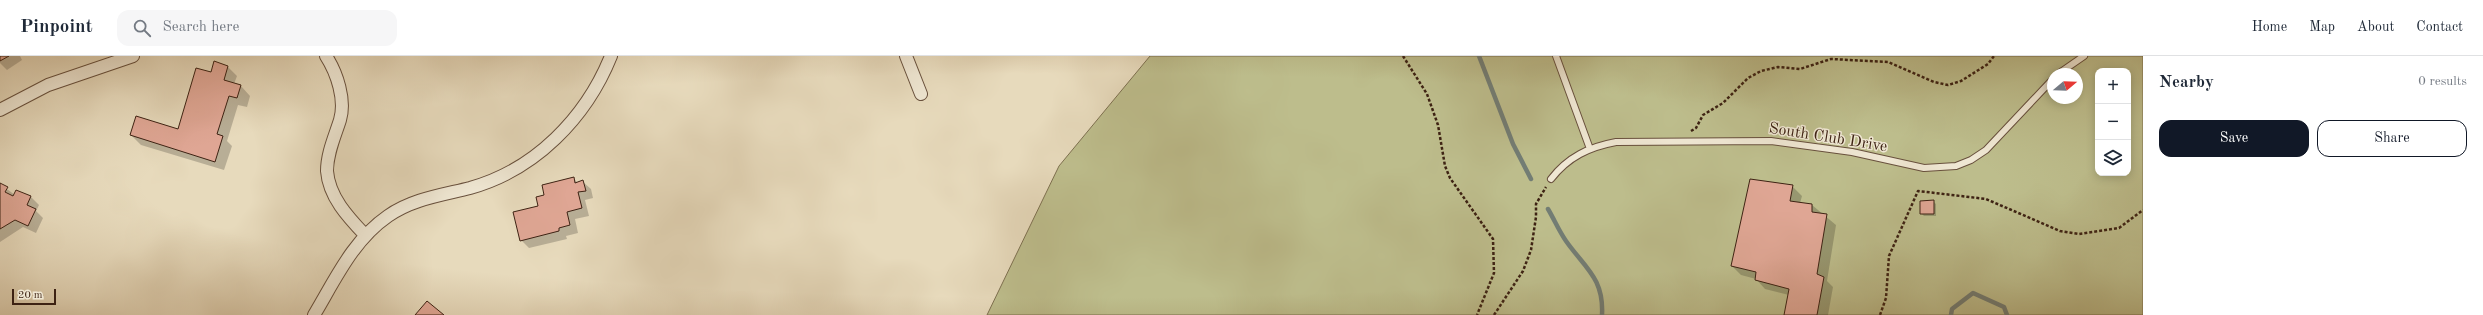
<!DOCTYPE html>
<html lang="en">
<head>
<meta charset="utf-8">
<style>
	body { margin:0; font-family:"Old Standard TT",serif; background:#f6f6f7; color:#1f2937 }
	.controls { position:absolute; right:12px; top:12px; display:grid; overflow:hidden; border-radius:8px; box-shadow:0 2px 10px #0003 }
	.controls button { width:36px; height:36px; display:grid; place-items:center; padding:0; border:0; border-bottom:1px solid #e0e1e3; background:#fff; color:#1f2937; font:20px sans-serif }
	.compass { position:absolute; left:2047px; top:12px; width:36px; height:36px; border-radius:50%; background:#fff; box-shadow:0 2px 10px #0003; rotate:71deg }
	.scale { position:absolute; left:12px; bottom:10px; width:44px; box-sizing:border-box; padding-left:4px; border:2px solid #3d2213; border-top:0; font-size:11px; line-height:14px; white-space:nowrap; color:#3d2213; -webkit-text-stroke:3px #efe7d3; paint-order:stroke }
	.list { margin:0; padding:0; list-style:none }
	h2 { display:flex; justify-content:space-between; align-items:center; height:52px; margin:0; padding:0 16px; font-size:17px }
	h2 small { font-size:13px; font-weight:400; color:#747a83 }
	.actions { display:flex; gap:8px; padding:12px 16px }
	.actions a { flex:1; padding:9px 0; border:1px solid #111827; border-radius:12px; text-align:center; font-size:14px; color:#111827 }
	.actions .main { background:#111827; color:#fff }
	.icon { flex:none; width:22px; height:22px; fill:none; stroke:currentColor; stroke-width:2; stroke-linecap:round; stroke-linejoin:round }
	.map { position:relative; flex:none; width:2143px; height:259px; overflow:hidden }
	header { display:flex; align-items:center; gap:24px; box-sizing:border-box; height:56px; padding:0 20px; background:#fff; border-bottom:1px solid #e0e1e3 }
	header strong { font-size:19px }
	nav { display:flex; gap:22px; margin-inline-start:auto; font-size:14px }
	.search { width:280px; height:36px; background:#f6f6f7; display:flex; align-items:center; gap:10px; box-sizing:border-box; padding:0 14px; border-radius:12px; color:#747a83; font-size:15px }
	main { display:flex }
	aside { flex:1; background:#fff }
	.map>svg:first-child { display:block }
	.green { fill:#bdbd8c; stroke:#7d7050; fill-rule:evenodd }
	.shadow { fill:#0003 }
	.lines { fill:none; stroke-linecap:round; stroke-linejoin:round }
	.stream { stroke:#737d74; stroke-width:4.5 }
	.building { fill:#dfa694; stroke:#3d2213 }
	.service-casing { stroke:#68503d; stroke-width:8 }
	.minor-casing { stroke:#68503d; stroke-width:14 }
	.path { stroke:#3d2213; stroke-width:2.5; stroke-dasharray:3 2; stroke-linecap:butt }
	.service { stroke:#efe7d3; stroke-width:6 }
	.minor { stroke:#efe7d3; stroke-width:12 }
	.labels { text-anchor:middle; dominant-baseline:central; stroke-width:3; stroke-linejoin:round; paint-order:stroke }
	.street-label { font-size:16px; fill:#3d2213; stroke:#efe7d3 }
</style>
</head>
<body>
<header>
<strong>Pinpoint</strong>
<div class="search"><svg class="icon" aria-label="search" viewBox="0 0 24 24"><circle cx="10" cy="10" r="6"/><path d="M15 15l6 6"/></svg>Search here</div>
<nav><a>Home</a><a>Map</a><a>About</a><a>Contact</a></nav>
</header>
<main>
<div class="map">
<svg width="2143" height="259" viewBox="0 0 2143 259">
	<rect width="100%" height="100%" fill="#e7dabc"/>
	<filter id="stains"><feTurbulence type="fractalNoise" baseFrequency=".005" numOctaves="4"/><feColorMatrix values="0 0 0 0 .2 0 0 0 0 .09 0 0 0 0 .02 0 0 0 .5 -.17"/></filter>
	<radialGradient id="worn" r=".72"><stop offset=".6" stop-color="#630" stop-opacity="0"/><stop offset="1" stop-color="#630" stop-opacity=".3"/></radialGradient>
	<path class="green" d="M1150,0h993v259h-1156l72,-149zM2098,15h30v102h-30zM2053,18h24v24h-24z"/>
	<path class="shadow" d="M0,0h20l2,4 -15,10 -7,-7z
		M227,10l10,10 -3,8 7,2 9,10 -3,11 -9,-2 -11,36 5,5 -8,24 -83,-25 -10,-10 47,-5 34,-56z
		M573,122l5,5 5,-1 8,7 2,9 -8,2 4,16 -14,3 3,14 -12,3 1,3 -38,9 -8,-8 25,-44z
		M0,128l15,11 2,-4 14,6 8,8 -3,6 7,7 -7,15 -13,-6 -23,15z
		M1792,130l10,10 -2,7 12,2 24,20 -9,56 6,6 -5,28h-43l4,-20 -24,-6 -9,-10 -15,-4 -9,-9z
		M1933,145l3,3v12h-12l-3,-3z"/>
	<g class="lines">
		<path class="stream" d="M1479,0l34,88 18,35
			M1548,153c6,10 11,22 18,32 19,27 38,37 36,74
			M1951,259l1,-6 21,-16 31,14 3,8"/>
	</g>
	<path class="building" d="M0,0h9l-9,5z
		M214,5l14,5 -4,14 17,5 -4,13 -8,-2 -12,38 6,2 -8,26 -85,-27 6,-19 42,13 18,-61 15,4z
		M574,121l1,6 8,-3 3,11 -8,1 4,16 -15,4 3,13 -11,3v3l-39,10 -7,-29 25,-6 -2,-9 8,-2 -2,-10z
		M1750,123l43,6 -3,16 22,3v8l15,2 -10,60 7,3 -7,38h-33l5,-26 -34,-9 1,-8 -25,-6z
		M0,127l8,4 -3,5 8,4 3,-6 15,6 -4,9 9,4 -8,17 -13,-6 -15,9z
		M1934,144v14h-14v-13z
		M427,245l17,14h-29z"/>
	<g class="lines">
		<defs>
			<path id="service" d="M1556,0l34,93
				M2058,18l26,-18
				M1551,123c17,-22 38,-32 65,-37l155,-1 81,11 72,16 32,-2 15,-6 15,-10 67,-71"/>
			<path id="minor" d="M326,0c11,17 20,44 14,64 -5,16 -13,33 -13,51 2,26 21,46 38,64
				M906,0l15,38
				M0,54l48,-25 85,-29
				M314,259c21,-35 39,-75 74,-99 24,-17 54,-21 82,-28 65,-18 116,-70 141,-132"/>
		</defs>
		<use href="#service" class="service-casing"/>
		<use href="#minor" class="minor-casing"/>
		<path class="path" d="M1403,0l24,38 11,31 7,41 5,12 43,61 1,34 -17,42
			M1691,75l5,-3 7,-13 20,-12 25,-25 13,-7 17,-4 22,2 31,-10 57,3 46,20 14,3 13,-4 27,-17 6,-8
			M1494,259l29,-44 8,-21 5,-33v-13l10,-17
			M1880,259l6,-17 3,-42 29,-65 68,8 74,32 19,3 40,-6 24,-18"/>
		<use href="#service" class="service"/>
		<use href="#minor" class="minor"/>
	</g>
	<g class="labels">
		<g class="street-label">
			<text transform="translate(1828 82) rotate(9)">South Club Drive</text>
		</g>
	</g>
	<rect width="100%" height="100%" filter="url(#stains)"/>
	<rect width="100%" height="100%" fill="url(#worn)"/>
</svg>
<div class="controls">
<button>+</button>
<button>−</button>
<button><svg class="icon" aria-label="layers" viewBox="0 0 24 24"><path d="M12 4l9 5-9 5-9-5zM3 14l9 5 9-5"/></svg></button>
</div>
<svg class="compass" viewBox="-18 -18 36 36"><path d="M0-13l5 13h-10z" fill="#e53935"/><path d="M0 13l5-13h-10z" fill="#747a83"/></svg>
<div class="scale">20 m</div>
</div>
<aside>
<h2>Nearby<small>0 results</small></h2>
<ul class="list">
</ul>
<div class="actions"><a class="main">Save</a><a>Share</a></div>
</aside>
</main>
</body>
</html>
